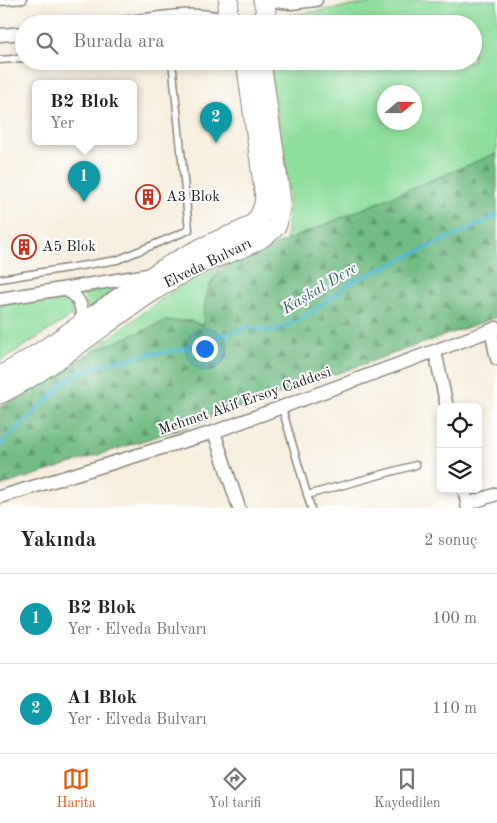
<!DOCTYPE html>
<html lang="tr">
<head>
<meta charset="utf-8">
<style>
	body { margin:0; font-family:"Old Standard TT",serif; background:#f2f2f2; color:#202124 }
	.controls { position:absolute; right:15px; bottom:15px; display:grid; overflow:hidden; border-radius:8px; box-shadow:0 2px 8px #0003 }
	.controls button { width:45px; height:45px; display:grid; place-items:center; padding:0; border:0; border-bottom:1px solid #e0e0e0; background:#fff; color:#202124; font:25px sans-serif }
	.compass { position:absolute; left:377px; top:85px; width:45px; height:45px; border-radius:50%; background:#fff; box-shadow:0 2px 8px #0003; rotate:70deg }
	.you { position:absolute; left:204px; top:348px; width:18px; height:18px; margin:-12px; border:4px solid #fff; border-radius:50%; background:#1a73e8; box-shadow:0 0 0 8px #1a73e833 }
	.badge { display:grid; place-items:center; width:32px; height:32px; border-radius:50%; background:#ea580c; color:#fff; font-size:16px; font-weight:700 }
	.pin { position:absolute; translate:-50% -41px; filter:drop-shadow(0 1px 2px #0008) }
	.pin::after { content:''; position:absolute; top:26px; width:18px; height:15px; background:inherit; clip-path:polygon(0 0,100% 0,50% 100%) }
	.popup { position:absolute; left:32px; top:80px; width:105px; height:65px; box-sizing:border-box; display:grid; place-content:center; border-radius:8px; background:#fff; filter:drop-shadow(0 1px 4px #0005); font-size:16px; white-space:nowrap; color:#757577 }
	.popup b { font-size:19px; color:#202124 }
	.popup::after { content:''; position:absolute; left:50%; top:100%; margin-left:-10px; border:10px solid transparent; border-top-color:#fff }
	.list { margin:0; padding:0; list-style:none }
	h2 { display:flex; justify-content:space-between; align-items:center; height:65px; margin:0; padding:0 20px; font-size:21px }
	h2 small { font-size:16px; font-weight:400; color:#757577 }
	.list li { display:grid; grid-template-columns:32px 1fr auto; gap:15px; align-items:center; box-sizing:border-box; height:90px; padding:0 20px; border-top:1px solid #e0e0e0 }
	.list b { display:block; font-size:19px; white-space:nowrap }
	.list p { margin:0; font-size:16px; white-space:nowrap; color:#757577 }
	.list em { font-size:16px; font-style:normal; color:#757577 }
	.icon { flex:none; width:28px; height:28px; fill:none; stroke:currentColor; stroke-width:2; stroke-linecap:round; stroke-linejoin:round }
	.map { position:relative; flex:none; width:497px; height:508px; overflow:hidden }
	.search { position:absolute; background:#fff; box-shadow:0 2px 8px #0003; left:15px; right:15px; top:15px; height:55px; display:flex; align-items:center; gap:12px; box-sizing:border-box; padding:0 18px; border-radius:28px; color:#757577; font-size:19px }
	.sheet { height:245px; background:#fff }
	nav { display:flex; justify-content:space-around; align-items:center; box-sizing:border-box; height:70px; border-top:1px solid #e0e0e0; background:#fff; font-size:14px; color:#757577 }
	nav a { display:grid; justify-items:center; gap:2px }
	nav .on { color:#ea580c }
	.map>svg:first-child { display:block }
	.green { fill:#8edd9b; stroke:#557c5c; fill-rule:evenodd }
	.forest { fill:url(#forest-firs); stroke:#476c50 }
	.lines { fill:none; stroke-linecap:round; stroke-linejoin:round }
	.stream { stroke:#4fb9cd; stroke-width:4 }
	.lane-casing { stroke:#89857d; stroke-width:9 }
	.street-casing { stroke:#89857d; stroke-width:15 }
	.secondary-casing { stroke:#89857d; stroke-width:21 }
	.lane { stroke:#fff; stroke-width:6 }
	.street { stroke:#fff; stroke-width:12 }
	.secondary { stroke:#fff; stroke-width:19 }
	.labels { text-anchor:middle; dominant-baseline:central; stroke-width:4; stroke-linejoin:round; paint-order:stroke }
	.poi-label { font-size:15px; fill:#1c1c1c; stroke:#fff; text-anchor:start }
	.street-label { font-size:15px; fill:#1c1c1c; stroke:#fff }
	.water-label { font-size:16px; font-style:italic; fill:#33636c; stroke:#fff }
</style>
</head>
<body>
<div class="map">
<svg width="497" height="508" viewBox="0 0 497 508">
	<defs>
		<pattern id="forest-firs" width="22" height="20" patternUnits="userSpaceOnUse" patternTransform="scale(1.25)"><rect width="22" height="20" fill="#72bc83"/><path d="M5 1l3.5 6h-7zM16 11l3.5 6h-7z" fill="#5d986a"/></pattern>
	</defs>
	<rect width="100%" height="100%" fill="#fff"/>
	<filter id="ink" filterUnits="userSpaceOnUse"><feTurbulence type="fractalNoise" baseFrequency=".02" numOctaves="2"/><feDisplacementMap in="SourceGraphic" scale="10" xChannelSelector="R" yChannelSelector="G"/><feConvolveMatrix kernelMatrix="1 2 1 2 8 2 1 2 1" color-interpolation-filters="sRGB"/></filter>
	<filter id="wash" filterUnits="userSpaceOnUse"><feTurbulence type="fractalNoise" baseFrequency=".0096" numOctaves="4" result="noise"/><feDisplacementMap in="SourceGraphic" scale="20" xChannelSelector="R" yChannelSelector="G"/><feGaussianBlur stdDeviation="1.12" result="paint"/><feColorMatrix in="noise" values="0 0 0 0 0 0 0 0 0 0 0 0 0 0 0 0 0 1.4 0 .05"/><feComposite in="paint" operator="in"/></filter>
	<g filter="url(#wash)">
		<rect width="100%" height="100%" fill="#f6eede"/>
		<path class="green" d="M392,0h105v153l-211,88 3,-47 -20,-133h204v-37h-204l14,-8zM384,92h30v30h-30z
			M256,251c-10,5 -22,9 -32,15 -17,11 -21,42 -20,61l-13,-6h-25l-77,32 76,-57 22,-13z
			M127,284l-40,27 -2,-13 -9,-8z
			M60,297c8,4 12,9 12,19l-72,45v-56z"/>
		<path class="forest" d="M497,153v164l-314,111 -183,58v-79l37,-21 52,-33 77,-32h25l13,5c-4,-60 34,-69 82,-85z"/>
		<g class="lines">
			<path class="stream" d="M0,445l69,-66 27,-13 51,-12 33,-4 67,-23 27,4 31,-14 47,-35 145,-66"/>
		</g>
	</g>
	<g filter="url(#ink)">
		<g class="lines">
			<defs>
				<path id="lane" d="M0,2l23,-2
					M0,60l24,-2
					M0,279l117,-19 72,-30 -17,-169
					M282,408l29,100
					M307,495l109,-30"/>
				<path id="street" d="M268,0l23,3 25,-3
					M116,24c35,-4 83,-16 116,-1
					M0,35l24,-2
					M64,289c16,7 19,18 18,34
					M0,299l148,-24
					M491,330l6,29
					M435,351l12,56
					M214,432l25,76
					M464,489l4,19
					M0,497l214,-65 283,-104
					M467,504l30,-10"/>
				<path id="secondary" d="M229,0l-2,12 6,12
					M260,24l6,-13 -3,-11
					M0,376c76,-41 139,-102 219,-136 25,-11 42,-12 46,-42l-19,-137
					M0,394c73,-36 130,-97 203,-131 24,-11 56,-17 74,-38l4,-24 -20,-140"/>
			</defs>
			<use href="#lane" class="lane-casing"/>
			<use href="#street" class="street-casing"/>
			<use href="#secondary" class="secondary-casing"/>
			<use href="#lane" class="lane"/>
			<use href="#street" class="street"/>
			<use href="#secondary" class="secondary"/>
		</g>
	</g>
	<defs>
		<symbol id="building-ring" viewBox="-11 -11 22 22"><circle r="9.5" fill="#fff" stroke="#c8321e" stroke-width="1.5"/><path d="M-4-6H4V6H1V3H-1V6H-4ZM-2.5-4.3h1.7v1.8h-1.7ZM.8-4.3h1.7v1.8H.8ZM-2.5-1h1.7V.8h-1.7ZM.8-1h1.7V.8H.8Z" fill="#c8321e"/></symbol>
	</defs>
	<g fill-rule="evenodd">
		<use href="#building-ring" x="134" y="183" width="28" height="28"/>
		<use href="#building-ring" x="10" y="233" width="28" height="28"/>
	</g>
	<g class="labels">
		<g class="poi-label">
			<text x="166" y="197">A3 Blok</text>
			<text x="42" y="247">A5 Blok</text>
		</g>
		<g class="street-label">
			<text transform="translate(208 264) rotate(-26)">Elveda Bulvarı</text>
			<text transform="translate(245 402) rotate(-19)">Mehmet Akif Ersoy Caddesi</text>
		</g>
		<g class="water-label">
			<text transform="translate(320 289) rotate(-31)">Kaşkal Dere</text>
		</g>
	</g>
</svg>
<div class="controls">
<button><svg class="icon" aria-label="locate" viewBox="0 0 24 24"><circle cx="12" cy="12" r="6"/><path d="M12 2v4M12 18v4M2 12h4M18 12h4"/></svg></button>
<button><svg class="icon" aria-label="layers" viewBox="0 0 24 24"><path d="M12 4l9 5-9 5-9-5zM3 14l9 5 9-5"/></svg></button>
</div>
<svg class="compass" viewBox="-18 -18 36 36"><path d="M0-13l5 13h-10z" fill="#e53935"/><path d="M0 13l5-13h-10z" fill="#757577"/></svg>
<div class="you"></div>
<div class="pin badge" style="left:84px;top:202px;background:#0f9aa8">1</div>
<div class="popup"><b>B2 Blok</b>Yer</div>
<div class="pin badge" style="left:216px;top:143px;background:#0f9aa8">2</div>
<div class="search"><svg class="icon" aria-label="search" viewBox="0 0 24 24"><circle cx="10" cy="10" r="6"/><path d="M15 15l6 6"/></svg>Burada ara</div>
</div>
<section class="sheet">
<h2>Yakında<small>2 sonuç</small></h2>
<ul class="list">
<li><span class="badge" style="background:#0f9aa8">1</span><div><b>B2 Blok</b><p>Yer · Elveda Bulvarı</p></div><em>100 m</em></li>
<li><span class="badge" style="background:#0f9aa8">2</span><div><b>A1 Blok</b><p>Yer · Elveda Bulvarı</p></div><em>110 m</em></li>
</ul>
</section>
<nav>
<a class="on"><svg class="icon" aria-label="map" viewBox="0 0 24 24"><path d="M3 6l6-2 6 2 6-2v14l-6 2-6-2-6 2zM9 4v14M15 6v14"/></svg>Harita</a>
<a><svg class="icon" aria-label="directions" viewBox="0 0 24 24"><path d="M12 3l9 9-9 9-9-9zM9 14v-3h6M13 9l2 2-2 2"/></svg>Yol tarifi</a>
<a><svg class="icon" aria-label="saved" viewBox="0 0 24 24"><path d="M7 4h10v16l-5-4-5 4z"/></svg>Kaydedilen</a>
</nav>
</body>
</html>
